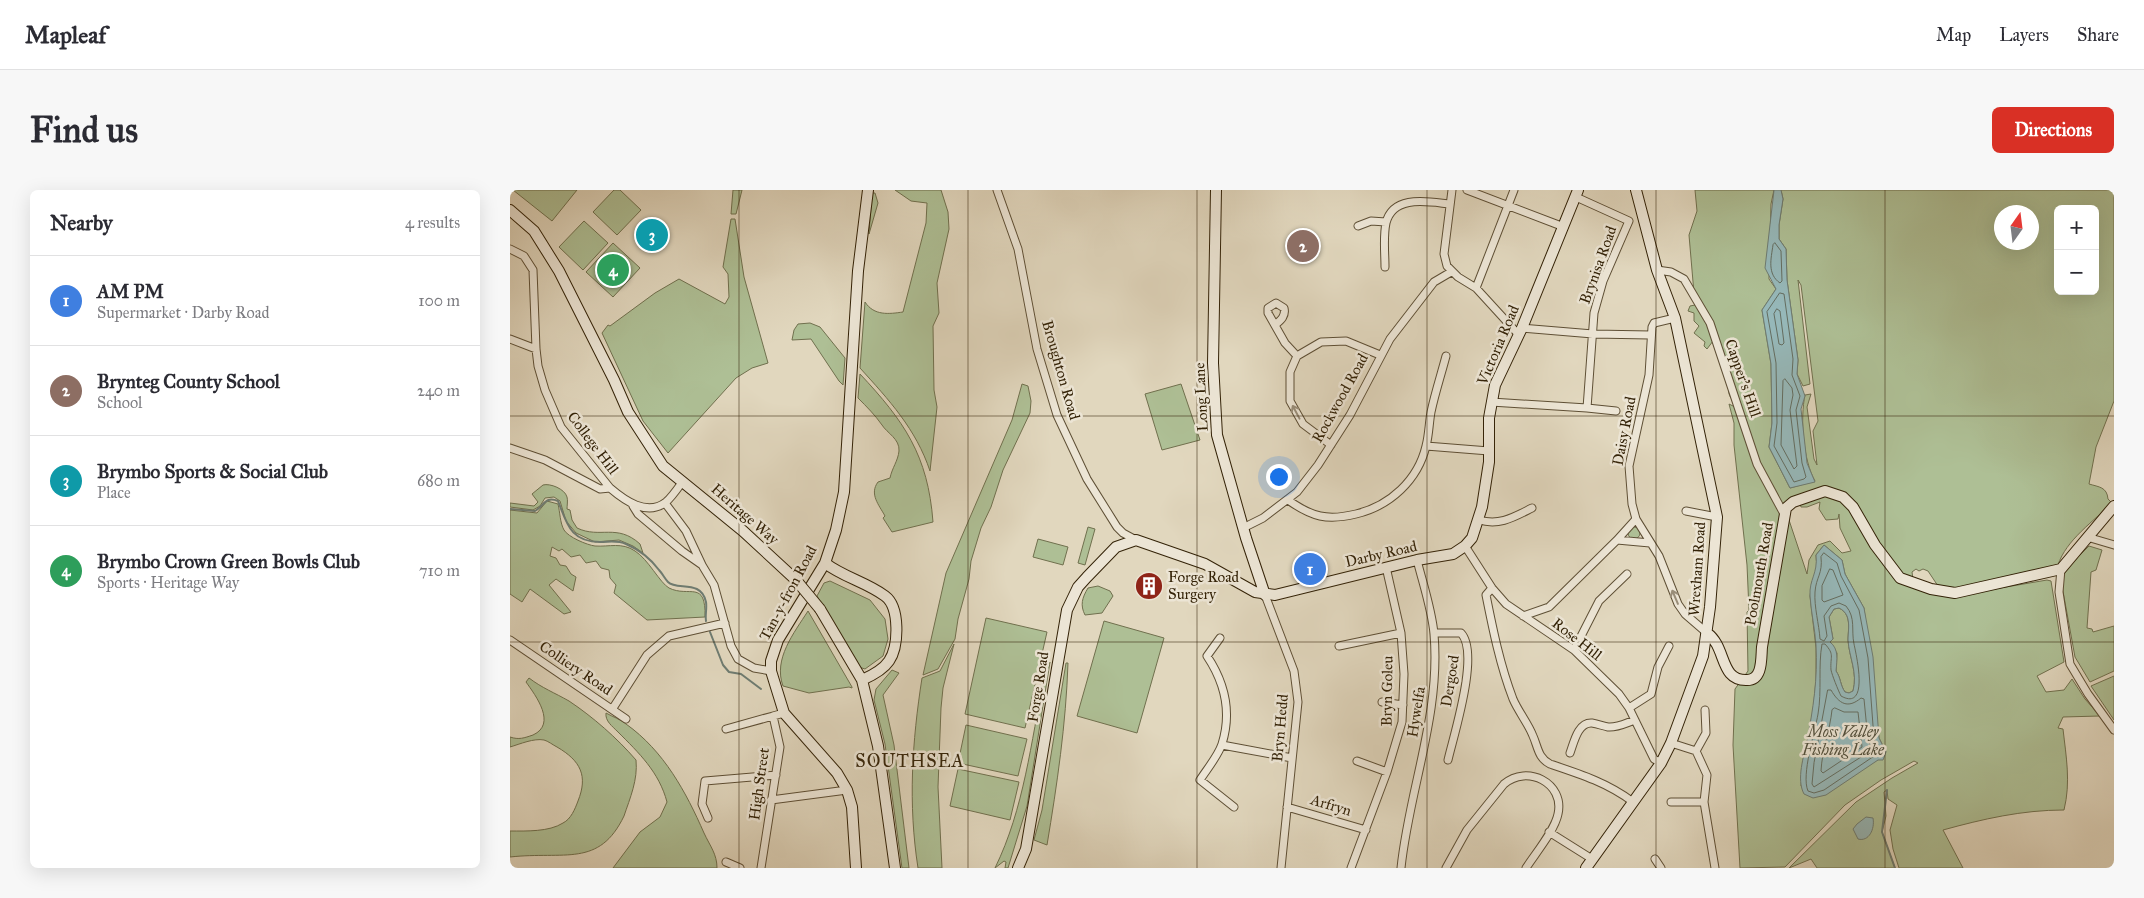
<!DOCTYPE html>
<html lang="en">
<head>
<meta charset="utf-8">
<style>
	body { margin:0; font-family:"IM FELL Great Primer",serif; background:#f7f7f7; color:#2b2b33 }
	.controls { position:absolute; right:15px; top:15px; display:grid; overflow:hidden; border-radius:8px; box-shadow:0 5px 20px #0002 }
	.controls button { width:45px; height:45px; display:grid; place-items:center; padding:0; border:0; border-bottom:1px solid #e1e1e2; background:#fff; color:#2b2b33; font:25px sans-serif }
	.compass { position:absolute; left:1484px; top:15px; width:45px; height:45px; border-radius:50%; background:#fff; box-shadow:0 5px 20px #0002; rotate:14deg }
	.you { position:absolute; left:768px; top:286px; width:18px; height:18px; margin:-12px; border:4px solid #fff; border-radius:50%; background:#1a73e8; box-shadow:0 0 0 8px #1a73e833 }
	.badge { display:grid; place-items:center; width:32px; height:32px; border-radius:50%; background:#d93025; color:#fff; font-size:16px; font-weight:700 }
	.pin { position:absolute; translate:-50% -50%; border:2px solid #fff; box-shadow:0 1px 5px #0006 }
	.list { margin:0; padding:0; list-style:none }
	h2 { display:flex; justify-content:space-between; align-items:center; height:65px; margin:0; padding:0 20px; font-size:21px }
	h2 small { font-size:16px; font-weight:400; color:#7c7c81 }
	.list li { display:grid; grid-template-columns:32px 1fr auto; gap:15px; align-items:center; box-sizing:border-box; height:90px; padding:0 20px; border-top:1px solid #e1e1e2 }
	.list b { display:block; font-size:19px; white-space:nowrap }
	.list p { margin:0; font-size:16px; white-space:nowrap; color:#7c7c81 }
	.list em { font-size:16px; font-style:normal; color:#7c7c81 }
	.map { position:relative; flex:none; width:1604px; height:678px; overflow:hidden; border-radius:8px }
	header { display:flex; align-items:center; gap:30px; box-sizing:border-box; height:70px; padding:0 25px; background:#fff; border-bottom:1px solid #e1e1e2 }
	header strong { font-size:24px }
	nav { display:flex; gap:28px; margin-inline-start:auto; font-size:18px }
	.intro { display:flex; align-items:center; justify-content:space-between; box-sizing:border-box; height:120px; padding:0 30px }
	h1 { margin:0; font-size:35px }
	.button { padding:12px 22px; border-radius:8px; background:#d93025; color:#fff; font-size:18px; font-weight:700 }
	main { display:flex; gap:30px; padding:0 30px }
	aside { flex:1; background:#fff; border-radius:8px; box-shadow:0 5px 20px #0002 }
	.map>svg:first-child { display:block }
	.green { fill:#aebf95; stroke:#70704e; fill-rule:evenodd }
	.water { fill:#96b8b9; stroke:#6e7c72; fill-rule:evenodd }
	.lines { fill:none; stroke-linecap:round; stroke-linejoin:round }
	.shore { stroke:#646d60; stroke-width:1 }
	.stream { stroke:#6e7c72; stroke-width:2 }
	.street-casing { stroke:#5e4f35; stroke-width:9 }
	.secondary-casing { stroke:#332207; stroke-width:12 }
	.street { stroke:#ece5d5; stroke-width:7 }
	.secondary { stroke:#ece5d5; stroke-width:10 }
	.secondary-bridge-casing { stroke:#332207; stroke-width:12; stroke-linecap:butt }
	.secondary-bridge { stroke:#ece5d5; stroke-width:10 }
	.oneway { stroke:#998d78 }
	.grid { fill:none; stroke:#332207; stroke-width:1; stroke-opacity:0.55 }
	.labels { text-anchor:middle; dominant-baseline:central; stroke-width:5; stroke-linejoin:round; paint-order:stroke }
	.street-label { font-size:15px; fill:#332207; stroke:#ece5d5 }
	.poi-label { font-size:15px; fill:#332207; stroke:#ece5d5; text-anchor:start }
	.water-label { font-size:16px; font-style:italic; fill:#514f3c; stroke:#ece5d5 }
	.quarter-label { font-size:18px; letter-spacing:1px; fill:#332207; stroke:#ece5d5 }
</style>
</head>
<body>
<header>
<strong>Mapleaf</strong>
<nav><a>Map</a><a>Layers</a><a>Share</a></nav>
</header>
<div class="intro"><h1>Find us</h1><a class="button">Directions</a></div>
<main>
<aside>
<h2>Nearby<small>4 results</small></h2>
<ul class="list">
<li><span class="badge" style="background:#3f7fe0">1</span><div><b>AM PM</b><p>Supermarket · Darby Road</p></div><em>100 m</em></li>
<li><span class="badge" style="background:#8d6e63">2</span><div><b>Brynteg County School</b><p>School</p></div><em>240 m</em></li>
<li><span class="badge" style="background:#0f9aa8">3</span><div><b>Brymbo Sports &amp; Social Club</b><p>Place</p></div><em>680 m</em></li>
<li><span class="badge" style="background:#2e9e5b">4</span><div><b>Brymbo Crown Green Bowls Club</b><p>Sports · Heritage Way</p></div><em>710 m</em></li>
</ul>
</aside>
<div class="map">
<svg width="1604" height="678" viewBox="0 0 1604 678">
	<rect width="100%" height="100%" fill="#e1d7be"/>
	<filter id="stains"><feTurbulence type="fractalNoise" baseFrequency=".004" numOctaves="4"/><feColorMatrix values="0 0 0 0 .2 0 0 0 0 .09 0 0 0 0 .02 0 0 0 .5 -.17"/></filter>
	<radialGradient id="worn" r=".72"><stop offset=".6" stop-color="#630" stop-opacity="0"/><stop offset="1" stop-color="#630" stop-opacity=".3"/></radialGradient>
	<path class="green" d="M3,0h64l-25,31z
		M104,0h6l21,20 -24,25 -24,-23z
		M223,0h9l-6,24h-5z
		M385,0h46l7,22 1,17 -12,54 2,30 -6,13 1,64 3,17 -7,64c-14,-42 -41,-71 -70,-103l5,-66c9,14 24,12 38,10l23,-89 1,-20 -16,-2z
		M1185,0h79l-3,14 -2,75 7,10 -14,21 9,54 1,59 -3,24 21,41 25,-7c-12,-21 -15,-63 -10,-86l6,-1 -4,13 7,52 3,6 -4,-34 5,-10 -17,-136 -3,-5 12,104 -7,2 -6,-12 1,-14 -11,-80 -1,-31 -7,-10v-14l4,-26 -2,-9h333v211l-18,46 -7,37c10,3 18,3 19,15l4,4c-18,18 -46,37 -54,62l-81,27 70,-12 4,1 13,81 -27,14 9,16 18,-2 8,-11 13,20 15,17 -37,1 -5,11 5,1c3,27 8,53 1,81 -42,0 -81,9 -121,20l20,38h-64l-6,-19 -3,-19 7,-25 -9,-6 -1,-9 -3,2 2,24 -4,16 13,36h-78l-6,-9 -22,9 67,-66 36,-24 26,-15 -4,-2 -33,19 -36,25 -60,62 -45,1 -7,-123 2,-56 13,-18 -1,-59 2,-2 -2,-45 -13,-120v-22l-5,-19 6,3 3,-3c-12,-7 -10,-15 -8,-28l-7,-3 -4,-31 -3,-5 -9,12 -3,-3 1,-4 -11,-9 5,-7 -5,-5v-8l-6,-2 2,-5 5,-1 -6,-70 8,-24zM1548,19h37v82h-37zM1492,22h30v30h-30zM1287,307l4,10h6l13,-5 -1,7 7,11 12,-1 1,-5 1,14 11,23 -9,2 -12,-12 -12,4 -9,15 -2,14 -22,-66 3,-9zM1314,355l18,15 3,14 19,34 15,130 7,14 -8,8 -77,26 2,-25 10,-48 3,-34v-31l-6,-52 2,-14 5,-14 -1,-13zM1406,379l3,2 4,-2 5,2 10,15 -25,-7 -1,-7z
		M362,3h3l3,10 -9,31z
		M221,29h4l9,58 24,86 -16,5 -16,10 -68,75 -25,-32 -41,-88 6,-8 2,1 45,-33 24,-14 46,25 4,-7 -1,-23 -5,-7z
		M74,31l24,22 -25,27 -24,-23z
		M103,53l27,25 -27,29 -27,-25z
		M300,133l10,4 25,31 -2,27 -4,-4 -28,-42 -19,1 2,-10 4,-6z
		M350,184c44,47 68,81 73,148l-41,10 -9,-14 2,-2c-6,-11 -16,-22 -7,-34l12,-4c2,-10 8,-17 9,-27 1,-12 -12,-18 -17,-26 -7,-10 -15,-18 -24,-27z
		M512,194l6,2 3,15 -1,12 -27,57 -12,37 -10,21 -10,33 -2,18 -11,40 -3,20 -17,30 -15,6 23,-102 66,-153z
		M671,194l19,56 -38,10 -17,-56z
		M33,295c7,-2 22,4 24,12 1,3 0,9 0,12l3,1 2,10 5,8c23,11 40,-5 63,16l3,9 -10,-7 -14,-6 -24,2 -19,-9 -10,-12 -6,-20 -6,-4 -9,1 -5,8 -7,4 -23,-3v-4l24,3 4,-4 -6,-8z
		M37,311l11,3c2,8 2,19 6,26 4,7 23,15 31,16 14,1 27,-4 40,5 13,8 25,32 34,37 20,10 37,-9 36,29l-58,3 -33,-27 2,-8 -6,-7 -1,-8 -8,-2 -5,-7 -10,2 -6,-8 -9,2 -9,-8 -3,2 -7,-4 -2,9 6,2 4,7 6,1 5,8 5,3 -3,14 -17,-12 -7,6 22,27 -7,2 -34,-25 -8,13 -12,-8v-84l27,3z
		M578,337l7,2 -10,36 -7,-2z
		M1118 343a6 6 0 1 1 12 0a6 6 0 1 1-12 0Z
		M528,349l30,8 -5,18 -30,-8z
		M1579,356l13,4 -6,20 -5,2 -4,56 5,1 1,3 21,-6v45l-24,11 -15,-25 -15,-82z
		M320,391l40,19 15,19 3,20 -5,17 -18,13 -6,-2 -42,-71 7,-13z
		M588,396l12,5 3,5 -11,17 -17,2c-5,-10 -3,-17 3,-27z
		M1329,418c4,2 6,4 8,8 3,8 1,16 1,24 1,17 10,33 5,51l-4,2 -4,-1c-5,-7 -4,-14 -9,-21l1,-18 -8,-11 4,-3 -4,-22 5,-8z
		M298,421l44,76v1l-3,-1 -40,6 -26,-7c-10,-27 11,-53 25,-75z
		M476,428l61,14 -22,96 -60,-14z
		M594,431l60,17 -27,95 -60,-17z
		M444,454l-11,44 -2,20 -3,79 4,81h-24c-10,-64 -6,-126 4,-190l18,-7z
		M540,472l-23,144 -19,62h-3l1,-6 -2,-1 -9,7c29,-59 36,-126 49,-190l3,-12z
		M556,473h2c-2,61 -11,122 -21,182l-13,-5 8,-30z
		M382,480l7,3 -16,22 11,50 15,123h-7l-17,-124 -11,-44 2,-11z
		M1604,486v44l-23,-34z
		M19,488c13,10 26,15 40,23 24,16 48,37 67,59 2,20 -6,38 -12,56 -25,52 -59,35 -114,41v-26c16,0 39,1 53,-8 8,-4 12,-14 15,-22 10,-25 3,-40 -21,-54 -4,-2 -9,-6 -13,-7 -10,-2 -24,4 -34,7v-10c9,3 14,1 23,-2 24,-11 3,-39 -7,-53z
		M96,523c7,4 14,6 20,11 38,27 60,68 78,109 6,13 13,21 13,35h-104l27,-36 20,-15 7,-15c-8,-30 -28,-49 -49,-70 -6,-6 -13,-11 -12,-19z
		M456,535l61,14 -9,37 -60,-13z
		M448,579l61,13 -9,38 -60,-14z"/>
	<path class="water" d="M1264,0h7l2,9 -4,26v14l7,10 1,31 11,80 -1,14 8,22 -4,13 6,54 8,19 -25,6 -21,-41 3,-24 -1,-59 -9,-54 14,-21 -11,-21z
		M1314,355l18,15 3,14 19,34 9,49 6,81 7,14 -3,8h-5l-52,35 -13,3 -9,-4c-8,-15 0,-38 3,-53 6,-32 11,-63 9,-96 -1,-16 -5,-33 -6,-49 -1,-17 8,-22 6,-41zM1329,418c4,2 6,4 8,8 3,8 1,16 1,24 1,17 10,33 5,51l-4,2 -4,-1c-5,-7 -4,-14 -9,-21 1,-11 3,-22 -6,-29l3,-3 -4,-22 5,-8z
		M1356,627l7,1c2,11 -4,24 -15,21l-5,-10 4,-5z"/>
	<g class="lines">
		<path class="shore" d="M1265,53l6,8 1,30 -2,2c-13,-9 -9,-24 -7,-38z
			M1270,103l4,1 9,65 -1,16 8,21 -4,14 6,53 4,14 -2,2 -10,3 -20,-36 3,-23 -1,-60 -9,-51z
			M1267,119l3,2 4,32 -2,2 -3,-1 -5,-30z
			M1275,189l7,9 1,7 -3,15 7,56 -3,3 -13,-24 2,-64z
			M1314,363l13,10 4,13 18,34 9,48 6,81 6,13 -56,38 -10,3 -6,-2c-7,-16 7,-59 10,-77 4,-23 0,-48 4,-70h3c10,11 5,12 6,26 1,5 7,20 10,26 29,16 15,-42 13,-52 -3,-14 2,-26 -8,-38l-7,-3 -8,3 -7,10 3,20 -3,5 -4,-2c-1,-15 -6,-32 -5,-47 1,-15 8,-18 6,-35z
			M1320,379l3,1 10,25 -19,7 -2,-2v-14z
			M1318,500h3c8,14 17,19 30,8l3,1 4,41 4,10 -58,37 -2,-3 2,-21z
			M1325,518l9,4h14l4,35 -39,26 -2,-2c1,-21 9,-41 11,-61z"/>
		<path class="stream" d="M0,319l25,2c10,-6 10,-15 23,-10 9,22 12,41 42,41 10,0 17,-2 26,2 14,6 24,14 33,26 3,3 6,9 9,12 9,9 33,-3 38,20 1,6 -1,13 0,19
			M200,442l13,33 6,7 12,2 20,15
			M1377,600l-5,42 13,36"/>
		<defs>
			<path id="street" d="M487,0l21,59 19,100 20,66 30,64 30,48 6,6 13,7
				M942,0l-8,64 3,12 11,11 18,11 43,47
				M957,0l97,37
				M848,36l13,-5 15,1
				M0,59l14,7 9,14 3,79 2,17 7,24 16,37 49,61
				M875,77c0,-14 -2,-30 1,-44 7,-29 43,-21 64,-19
				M1147,80l14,2 13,7 26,44 47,141 27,50
				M966,98l38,-98
				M1165,128l-21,5 -2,4 -3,48 -20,91 3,38 4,15 23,37 19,48 7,10 22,19
				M765,135c6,-5 11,-9 9,-17l-8,-5 -8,5v5l17,30 12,13
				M1012,138l71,6 57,1
				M0,149l26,10
				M981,212l96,6 7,-95 9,-32 26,-60 -53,-24
				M1077,218l29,3
				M821,255l-28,-21 -13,-23v-29l7,-16 24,-14 25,-1 34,14
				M916,256l63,5
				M0,258l35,12 55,29 10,-1c14,12 37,29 56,14 6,-5 12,-14 17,-21
				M778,310c24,17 39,21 68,14 34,-8 62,-34 70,-68 3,-11 3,-23 5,-34 4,-19 10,-37 15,-56
				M155,313l21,28 16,34
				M123,316l5,8 44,37 20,14 12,20 17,61 7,13 16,9 17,3
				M1176,321l31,6
				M969,330c21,6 35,-3 53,-12
				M733,338l20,-10 34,-26 21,-27 32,-50 40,-76 44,-57 17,-10
				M1577,347l27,8
				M1107,350l19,-21
				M955,356l27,42 14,16 68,46 45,44 10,14 25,51 7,4
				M1551,379l-2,23 11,72 18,30 26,36
				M982,398l-6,7c7,35 14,70 27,104 5,12 15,24 20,37 5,11 5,22 17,28 30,10 58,19 83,38
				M755,405l29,76 4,31 -17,166
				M1013,426l26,-9 68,-67 33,3
				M924,443h27c19,20 -7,101 -13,127
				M710,448l-13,18c18,27 25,56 15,88 -4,12 -15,25 -22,36l34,27
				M0,450l116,79
				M829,456l62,-13
				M1064,460l25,-49 28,-27
				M872,512l21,3
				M103,518l34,-53 22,-19 56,-13
				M1119,518l22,-14 7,-27 11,-21
				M216,539l47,-13
				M1161,553l25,8 10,-18 -1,-23
				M712,555l70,13
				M1186,561l11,24 -3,27 11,66
				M1060,563c4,-11 8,-31 22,-30 6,1 11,3 16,4 9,1 18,-4 27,-7
				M847,571l30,11
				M261,610l76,-10
				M1161,612h33
				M777,617l79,23
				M198,628l-6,-14 3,-23 71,-6
				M1039,642l43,27
				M1145,669l6,9
				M216,672l14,6
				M251,678l19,-121 -7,-31 11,-3
				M841,678l36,-96 15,-50 2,-48 -3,-41 -15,-66
				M891,678c8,-78 40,-154 33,-234 -2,-24 -11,-50 -17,-74
				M936,678l21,-38 37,-46c23,-20 61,-1 54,30 -3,16 -23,40 -32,54"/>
			<path id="secondary" d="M706,0l-3,173 4,72 29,103 19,57
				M0,20l24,21 25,40 55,109 14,32 35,54 80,65 53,49
				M315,373c18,14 41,19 60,33 15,11 14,50 4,65 -6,9 -18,15 -27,19
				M310,419l42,71 16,66 17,122
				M1197,443c20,14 12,48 40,47 16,0 14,-22 15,-33l24,-139 7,-6 32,-11 18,6 10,10 22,38 25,33 31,11 24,4 106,-24 53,-63
				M346,678l-4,-61 -5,-17 -10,-17 -53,-60 -13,-42v-10l7,-21 47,-77 11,-33 8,-38 14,-221 10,-81
				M508,678l8,-19 41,-239 11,-23 9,-10 29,-30 20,-7 69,24 50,28 20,3 142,-35 36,-6 12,-8 7,-8 10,-31 7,-45v-44l6,-33 27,-57 56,-138
				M1076,678l75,-105 10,-20 32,-87 7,-49 7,-90 -42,-199 -18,-48 -21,-80"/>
		</defs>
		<use href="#street" class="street-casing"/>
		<use href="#secondary" class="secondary-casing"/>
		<use href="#street" class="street"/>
		<use href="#secondary" class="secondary"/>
		<defs>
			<path id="secondary-bridge" d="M286,390l24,29"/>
		</defs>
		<use href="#secondary-bridge" class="secondary-bridge-casing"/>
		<use href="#secondary-bridge" class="secondary-bridge"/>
	</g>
	<defs><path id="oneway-shaft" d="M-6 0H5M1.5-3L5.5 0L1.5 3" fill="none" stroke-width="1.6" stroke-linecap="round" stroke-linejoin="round" transform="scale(1.25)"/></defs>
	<g class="oneway">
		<use href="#oneway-shaft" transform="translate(786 222) rotate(-118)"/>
		<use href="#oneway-shaft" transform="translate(1165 407) rotate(-113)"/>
	</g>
	<path class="grid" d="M229,0v678M458,0v678M687,0v678M917,0v678M1146,0v678M1375,0v678M0,226h1604M0,452h1604"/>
	<defs>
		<symbol id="building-disc" viewBox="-11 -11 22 22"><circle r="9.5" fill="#8f2418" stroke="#ece5d5"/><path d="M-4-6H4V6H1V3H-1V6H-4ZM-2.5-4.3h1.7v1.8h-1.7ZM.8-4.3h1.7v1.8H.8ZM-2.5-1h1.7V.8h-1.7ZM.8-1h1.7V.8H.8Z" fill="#fff"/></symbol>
	</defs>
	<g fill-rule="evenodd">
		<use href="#building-disc" x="623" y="380" width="32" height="32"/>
	</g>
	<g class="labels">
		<g class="street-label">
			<text transform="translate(1088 75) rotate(-70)">Brynisa Road</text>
			<text transform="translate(988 155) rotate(-67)">Victoria Road</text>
			<text transform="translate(551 180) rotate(74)">Broughton Road</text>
			<text transform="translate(1233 188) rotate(71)">Capper's Hill</text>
			<text transform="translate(691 207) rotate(-93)">Long Lane</text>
			<text transform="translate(830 208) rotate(-61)">Rockwood Road</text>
			<text transform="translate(1114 241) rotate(-79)">Daisy Road</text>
			<text transform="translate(83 253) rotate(53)">College Hill</text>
			<text transform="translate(235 324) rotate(41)">Heritage Way</text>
			<text transform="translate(871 364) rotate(-13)">Darby Road</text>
			<text transform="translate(1187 379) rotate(-86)">Wrexham Road</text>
			<text transform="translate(1249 384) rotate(-80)">Poolmouth Road</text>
			<text transform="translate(278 403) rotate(-62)">Tan-y-fron Road</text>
			<text transform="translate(1067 449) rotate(38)">Rose Hill</text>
			<text transform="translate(66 478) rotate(34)">Colliery Road</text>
			<text transform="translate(940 491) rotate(-81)">Dergoed</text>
			<text transform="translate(528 497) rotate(-81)">Forge Road</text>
			<text transform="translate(877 501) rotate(-89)">Bryn Goleu</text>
			<text transform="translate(906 522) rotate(-81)">Hywelfa</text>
			<text transform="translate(770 538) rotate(-85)">Bryn Hedd</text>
			<text transform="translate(249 594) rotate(-82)">High Street</text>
			<text transform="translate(821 615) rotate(17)">Arfryn</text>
		</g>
		<g class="poi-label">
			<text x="658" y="387">Forge Road<tspan x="658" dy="17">Surgery</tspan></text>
		</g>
		<g class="water-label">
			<text x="1333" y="541">Moss Valley<tspan x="1333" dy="18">Fishing Lake</tspan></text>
		</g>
		<g class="quarter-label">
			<text x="400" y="571">SOUTHSEA</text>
		</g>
	</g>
	<rect width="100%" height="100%" filter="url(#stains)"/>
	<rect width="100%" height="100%" fill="url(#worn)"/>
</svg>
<div class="controls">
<button>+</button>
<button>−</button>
</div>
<svg class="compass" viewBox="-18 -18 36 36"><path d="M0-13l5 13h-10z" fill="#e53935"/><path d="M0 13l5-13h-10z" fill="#7c7c81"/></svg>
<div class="you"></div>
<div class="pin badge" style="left:800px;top:379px;background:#3f7fe0">1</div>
<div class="pin badge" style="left:793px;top:56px;background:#8d6e63">2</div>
<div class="pin badge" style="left:142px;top:45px;background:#0f9aa8">3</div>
<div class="pin badge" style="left:103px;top:80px;background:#2e9e5b">4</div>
</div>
</main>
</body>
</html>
